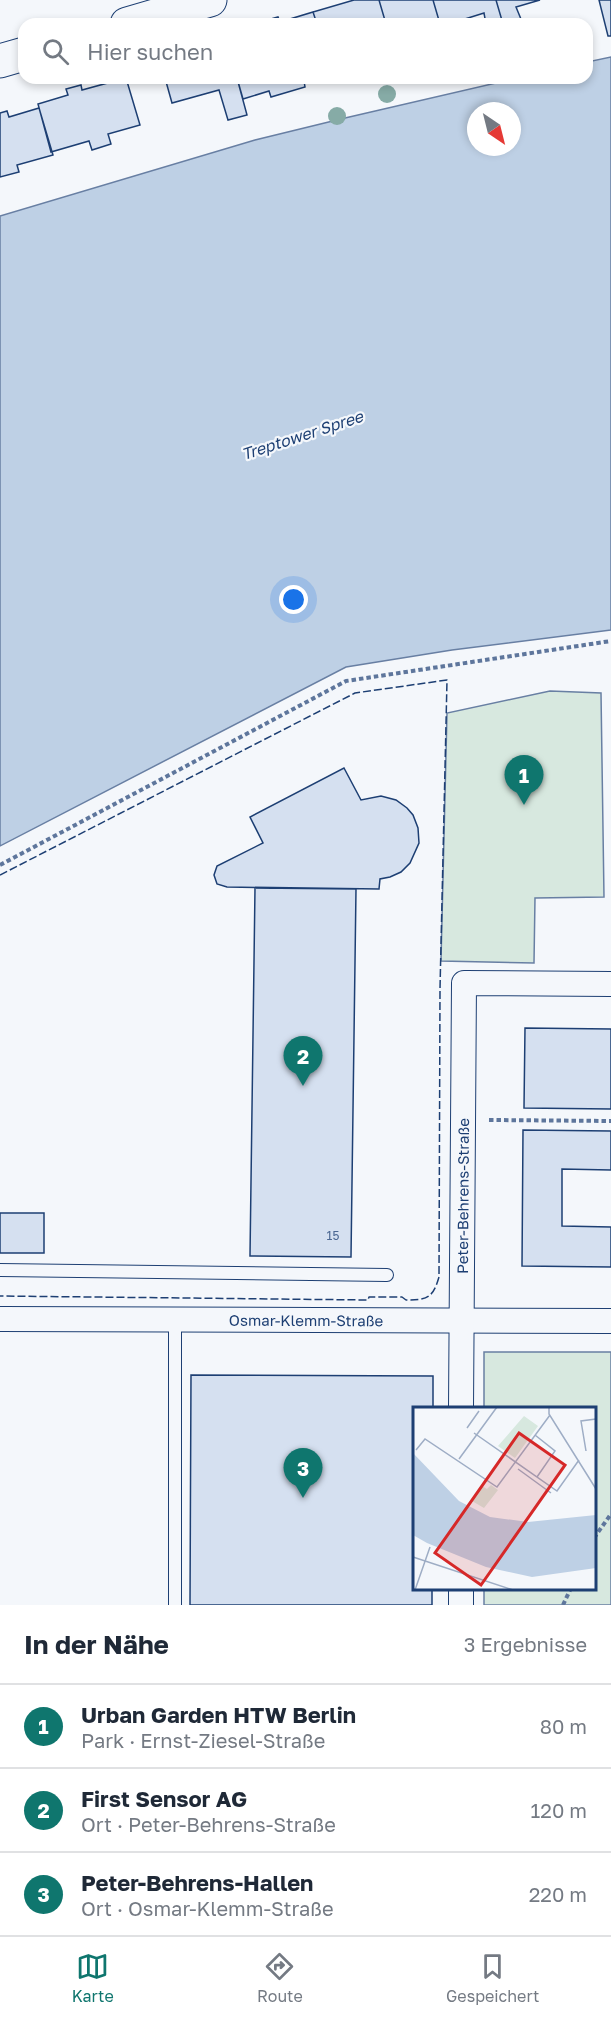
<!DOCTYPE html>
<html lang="de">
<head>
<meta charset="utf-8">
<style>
	body { margin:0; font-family:"Golos Text",sans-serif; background:#f6f6f7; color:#1f2937 }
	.compass { position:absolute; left:467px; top:102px; width:54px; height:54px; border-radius:50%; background:#fff; box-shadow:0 3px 9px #0003; rotate:145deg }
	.you { position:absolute; left:294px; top:600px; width:21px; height:21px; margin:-15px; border:4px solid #fff; border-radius:50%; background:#1a73e8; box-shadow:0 0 0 9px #1a73e833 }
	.badge { display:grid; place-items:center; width:39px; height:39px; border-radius:50%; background:#0f766e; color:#fff; font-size:20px; font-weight:700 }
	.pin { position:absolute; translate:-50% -50px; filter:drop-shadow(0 2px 3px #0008) }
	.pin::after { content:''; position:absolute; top:32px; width:21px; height:18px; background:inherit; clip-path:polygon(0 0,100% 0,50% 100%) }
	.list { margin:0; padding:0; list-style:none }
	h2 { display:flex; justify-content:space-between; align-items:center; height:78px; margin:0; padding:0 24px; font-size:26px }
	h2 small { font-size:20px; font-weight:400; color:#747a83 }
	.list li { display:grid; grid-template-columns:39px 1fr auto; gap:18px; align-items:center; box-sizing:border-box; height:84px; padding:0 24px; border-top:2px solid #e0e1e3 }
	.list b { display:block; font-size:22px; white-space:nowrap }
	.list p { margin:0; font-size:20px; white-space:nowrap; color:#747a83 }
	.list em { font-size:20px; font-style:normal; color:#747a83 }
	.icon { flex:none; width:33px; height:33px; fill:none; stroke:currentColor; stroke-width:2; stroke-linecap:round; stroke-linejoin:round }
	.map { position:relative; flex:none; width:611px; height:1605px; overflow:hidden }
	.search { position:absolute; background:#fff; box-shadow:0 3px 9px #0003; left:18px; right:18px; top:18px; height:66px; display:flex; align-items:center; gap:15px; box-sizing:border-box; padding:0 21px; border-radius:18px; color:#747a83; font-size:22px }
	.sheet { height:330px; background:#fff }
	nav { display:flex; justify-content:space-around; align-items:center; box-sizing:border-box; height:84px; border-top:2px solid #e0e1e3; background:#fff; font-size:16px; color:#747a83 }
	nav a { display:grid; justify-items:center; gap:3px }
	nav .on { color:#0f766e }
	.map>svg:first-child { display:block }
	.green { fill:#d7e8df; stroke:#687fa3; stroke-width:1.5 }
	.water { fill:#bed0e5; stroke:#687fa3; stroke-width:1.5; fill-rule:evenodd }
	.building { fill:#d5e0f0; stroke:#1d3f73; stroke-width:1.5 }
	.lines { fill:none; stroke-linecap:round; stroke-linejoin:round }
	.lane-casing { stroke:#1d3f73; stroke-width:14 }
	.street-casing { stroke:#1d3f73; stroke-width:26 }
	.secondary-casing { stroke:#1d3f73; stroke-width:35 }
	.path { stroke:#5e769c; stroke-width:4; stroke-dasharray:4.5 3; stroke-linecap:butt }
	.lane { stroke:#f4f7fb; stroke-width:12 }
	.street { stroke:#f4f7fb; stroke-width:24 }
	.secondary { stroke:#f4f7fb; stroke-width:33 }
	.fence { stroke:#1d3f73; stroke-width:1.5; stroke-dasharray:8 3; stroke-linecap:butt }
	.tree { fill:#86aba6 }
	.labels { text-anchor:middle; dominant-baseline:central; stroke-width:4.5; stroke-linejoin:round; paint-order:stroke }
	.number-label { font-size:12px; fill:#4b6792 }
	.street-label { font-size:15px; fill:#1d3f73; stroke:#f4f7fb }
	.water-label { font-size:16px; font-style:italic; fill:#1d3f73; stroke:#f4f7fb }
	.inset-road { fill:none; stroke:#9eadc5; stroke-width:1.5 }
	.view { fill:#d62828; fill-opacity:0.15; stroke:#d62828; stroke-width:3 }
	.inset-edge { fill:none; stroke:#1d3f73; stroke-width:3 }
</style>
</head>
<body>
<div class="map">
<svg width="611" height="1605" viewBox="0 0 611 1605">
	<rect width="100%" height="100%" fill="#f4f7fb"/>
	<path class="green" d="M550,691l51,2 3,204 -69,1 -1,65 -93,-2 6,-248z
		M484,1352h127v253h-127v-16l110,-1v-180h-110z"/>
	<path class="water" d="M611,57v573l-159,20 -106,17 -346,179v-630l255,-76 90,-22 173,-40h69v-16zM476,111h36v36h-36z"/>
	<path class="building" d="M354,0h25l7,24h-69l-4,-12z
		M379,0h54l7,24h-54z
		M433,0h63l7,24h-17l-2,-11 -35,11h-9z
		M496,0h44l-24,7 7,17h-20z
		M599,0h12v36h-3z
		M313,12l4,12 -60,-1 21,-6 2,5z
		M126,78l14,47 -32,9 3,10 -19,6 -3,-9 -38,11 -13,-48 30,-9 -2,-6 15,-4 1,5z
		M165,78h72l10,37 -19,5 -9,-30 -47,13z
		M237,78h78l-11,3 1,6 -34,10 -2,-6 -26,8z
		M39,108l14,47 -36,10 2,7 -19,5v-64l7,-2 2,6z
		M344,768l17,32 20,-4 15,4 11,8 6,7 5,13 1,15 -9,20 -9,9 -11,5 -10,2 -1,10 -152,-2 -10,-3 -3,-9 3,-9 46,-23 -13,-26z
		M255,888l101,1 -5,368 -101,-1z
		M525,1028l86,1v80l-87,-1z
		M523,1130l88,1v39l-49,-1v57l49,1v40l-89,-1z
		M0,1213h44v40h-44z
		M191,1375l242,1v32h-19v180h18v17h-242z"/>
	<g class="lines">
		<defs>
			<path id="lane" d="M0,1270l387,5
				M175,1320v285"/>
			<g id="street">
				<path id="s1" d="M0,1319l611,2"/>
				<path id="s2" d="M461,1408l3,-425 147,1"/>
				<path d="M461,1605v-17"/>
			</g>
			<path id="secondary" d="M127,24l83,-24
				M0,61l24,-7"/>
		</defs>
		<use href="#lane" class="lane-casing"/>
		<use href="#street" class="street-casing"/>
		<use href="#secondary" class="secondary-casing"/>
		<path class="path" d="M0,865l346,-184 265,-40
			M489,1120l122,1
			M594,1538l17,-24
			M563,1605l8,-17"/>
		<use href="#lane" class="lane"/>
		<use href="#street" class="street"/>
		<use href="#secondary" class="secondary"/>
		<path class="fence" d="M0,875l355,-182 92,-13 -7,309 -1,288c-6,21 -12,23 -33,23l-4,-3h-33l-1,3 -368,-4"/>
	</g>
	<g class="tree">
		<circle cx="387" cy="94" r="9"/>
		<circle cx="337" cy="116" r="9"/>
	</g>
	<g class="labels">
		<g class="number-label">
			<text x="333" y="1235">15</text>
		</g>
		<g class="street-label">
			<text stroke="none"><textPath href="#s2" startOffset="212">Peter-Behrens-Straße</textPath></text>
			<text stroke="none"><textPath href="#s1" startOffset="306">Osmar-Klemm-Straße</textPath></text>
		</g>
		<g class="water-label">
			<text transform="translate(302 435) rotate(-18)">Treptower Spree</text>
		</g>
	</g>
	<g transform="translate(413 1407)">
		<rect width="183" height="183" fill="#f4f7fb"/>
		<path d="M111,9l14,10 -23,32 -17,-12zM78,78l7,5 -14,18 -12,-7 10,-15 5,3z" fill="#d7e8df"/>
		<path d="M0,46l46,48 31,16 38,5 68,-7v53l-64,9 -46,-10 -59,-24 -14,-8z" fill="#bed0e5"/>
		<path class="inset-road" d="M136,0v7l47,75M54,21l12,-17M61,26l83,58 22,-31M122,28l20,16 -18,26M3,43l9,-11 72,48 53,-72M173,44l-5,-30 15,-2M46,52l38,-52M105,62l33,24M0,150l100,33M2,183l15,-43"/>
		<path class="view" d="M106,26l46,32 -84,120 -46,-32z"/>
		<rect width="183" height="183" class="inset-edge"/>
	</g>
</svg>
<svg class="compass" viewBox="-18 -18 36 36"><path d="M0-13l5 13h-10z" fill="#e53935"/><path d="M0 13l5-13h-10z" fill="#747a83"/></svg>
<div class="you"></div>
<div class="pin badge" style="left:524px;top:805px">1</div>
<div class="pin badge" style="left:303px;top:1086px">2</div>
<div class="pin badge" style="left:303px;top:1498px">3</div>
<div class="search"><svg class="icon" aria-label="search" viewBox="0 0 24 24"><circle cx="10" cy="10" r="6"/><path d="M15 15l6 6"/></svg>Hier suchen</div>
</div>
<section class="sheet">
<h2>In der Nähe<small>3 Ergebnisse</small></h2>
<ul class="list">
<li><span class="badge">1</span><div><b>Urban Garden HTW Berlin</b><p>Park · Ernst-Ziesel-Straße</p></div><em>80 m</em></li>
<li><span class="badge">2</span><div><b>First Sensor AG</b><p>Ort · Peter-Behrens-Straße</p></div><em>120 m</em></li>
<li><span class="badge">3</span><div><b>Peter-Behrens-Hallen</b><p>Ort · Osmar-Klemm-Straße</p></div><em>220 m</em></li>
</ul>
</section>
<nav>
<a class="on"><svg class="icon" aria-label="map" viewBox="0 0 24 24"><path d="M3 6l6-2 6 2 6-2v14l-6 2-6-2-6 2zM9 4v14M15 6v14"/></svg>Karte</a>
<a><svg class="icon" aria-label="directions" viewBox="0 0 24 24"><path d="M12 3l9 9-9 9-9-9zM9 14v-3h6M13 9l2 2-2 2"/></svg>Route</a>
<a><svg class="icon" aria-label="saved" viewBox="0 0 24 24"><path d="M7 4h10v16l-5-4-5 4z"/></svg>Gespeichert</a>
</nav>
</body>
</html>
